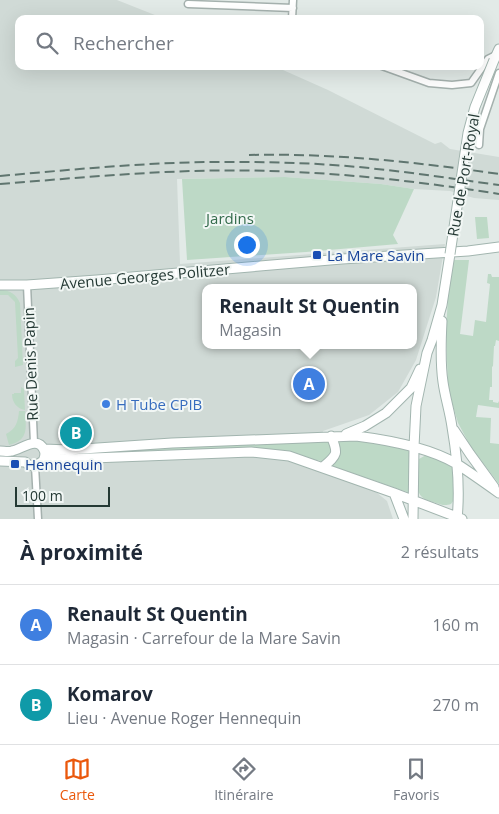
<!DOCTYPE html>
<html lang="fr">
<head>
<meta charset="utf-8">
<style>
	body { margin:0; font-family:"Open Sans",sans-serif; background:#f6f6f7; color:#1f2937 }
	.scale { position:absolute; left:15px; bottom:12px; width:95px; box-sizing:border-box; padding-left:5px; border:2px solid #243934; border-top:0; font-size:14px; line-height:18px; white-space:nowrap; color:#243934; -webkit-text-stroke:4px #f2f7f5; paint-order:stroke }
	.you { position:absolute; left:246px; top:244px; width:18px; height:18px; margin:-12px; border:4px solid #fff; border-radius:50%; background:#1a73e8; box-shadow:0 0 0 8px #1a73e833 }
	.badge { display:grid; place-items:center; width:32px; height:32px; border-radius:50%; background:#ea580c; color:#fff; font-size:16px; font-weight:700 }
	.pin { position:absolute; translate:-50% -50%; border:2px solid #fff; box-shadow:0 1px 5px #0006 }
	.popup { position:absolute; left:202px; top:284px; width:215px; height:65px; box-sizing:border-box; display:grid; place-content:center; border-radius:10px; background:#fff; filter:drop-shadow(0 1px 4px #0005); font-size:16px; white-space:nowrap; color:#747a83 }
	.popup b { font-size:19px; color:#1f2937 }
	.popup::after { content:''; position:absolute; left:50%; top:100%; margin-left:-10px; border:10px solid transparent; border-top-color:#fff }
	.list { margin:0; padding:0; list-style:none }
	h2 { display:flex; justify-content:space-between; align-items:center; height:65px; margin:0; padding:0 20px; font-size:21px }
	h2 small { font-size:16px; font-weight:400; color:#747a83 }
	.list li { display:grid; grid-template-columns:32px 1fr auto; gap:15px; align-items:center; box-sizing:border-box; height:80px; padding:0 20px; border-top:1px solid #e0e1e3 }
	.list b { display:block; font-size:19px; white-space:nowrap }
	.list p { margin:0; font-size:16px; white-space:nowrap; color:#747a83 }
	.list em { font-size:16px; font-style:normal; color:#747a83 }
	.icon { flex:none; width:28px; height:28px; fill:none; stroke:currentColor; stroke-width:2; stroke-linecap:round; stroke-linejoin:round }
	.map { position:relative; flex:none; width:499px; height:519px; overflow:hidden }
	.search { position:absolute; background:#fff; box-shadow:0 5px 20px #0002; left:15px; right:15px; top:15px; height:55px; display:flex; align-items:center; gap:12px; box-sizing:border-box; padding:0 18px; border-radius:10px; color:#747a83; font-size:19px }
	.sheet { height:225px; background:#fff }
	nav { display:flex; justify-content:space-around; align-items:center; box-sizing:border-box; height:70px; border-top:1px solid #e0e1e3; background:#fff; font-size:14px; color:#747a83 }
	nav a { display:grid; justify-items:center; gap:2px }
	nav .on { color:#ea580c }
	.map>svg:first-child { display:block }
	.built { fill:#d0dad6; fill-rule:evenodd }
	.green { fill:#bdd9c6 }
	.lines { fill:none; stroke-linecap:round; stroke-linejoin:round }
	.street-casing { stroke:#a5b1ae; stroke-width:9 }
	.secondary-casing { stroke:#a2b5af; stroke-width:11 }
	.street { stroke:#fff; stroke-width:6 }
	.secondary { stroke:#fff; stroke-width:9 }
	.rail { stroke:#5f756f; stroke-width:2; stroke-dasharray:10 5; stroke-linecap:butt }
	.secondary-bridge-casing { stroke:#a2b5af; stroke-width:11; stroke-linecap:butt }
	.secondary-bridge { stroke:#fff; stroke-width:9 }
	.transit-dot { fill:#1a4fb4; stroke:#f2f7f5; stroke-width:2 }
	.shop-dot { fill:#3f7fe0; stroke:#f2f7f5; stroke-width:2 }
	.labels { text-anchor:middle; dominant-baseline:central; stroke-width:4; stroke-linejoin:round; paint-order:stroke }
	.street-label { font-size:15px; fill:#243934; stroke:#f2f7f5 }
	.park-label { font-size:15px; fill:#336b4b; stroke:#f2f7f5 }
	.transit-label { font-size:15px; fill:#164399; stroke:#f2f7f5; text-anchor:start }
	.shop-label { font-size:15px; fill:#366cbe; stroke:#f2f7f5; text-anchor:start }
</style>
</head>
<body>
<div class="map">
<svg width="499" height="519" viewBox="0 0 499 519">
	<rect width="100%" height="100%" fill="#e2eae7"/>
	<path class="built" d="M0,0h117l48,19h-146v47h255l54,24 107,54 6,-2 9,7 49,8v43l-25,-2 -24,-7 -36,-2 -33,-5 -96,-7 -108,2 3,85 265,-20 -9,53 -20,63 -18,32 -29,23 -46,16 -7,38 60,23 11,9 6,18h-393zM205,288h208v57h-208z"/>
	<path class="green" d="M285,177l96,7 33,5 -21,46 5,9 -92,8 -119,8 -5,-81z
		M475,217h12l2,21 -12,1z
		M454,260h15l-9,74 13,2 2,-16 11,2 4,-38 -3,-1 1,-9h3l1,3h7v64l-3,-1 -1,6h-1l-1,20 -1,1v20h-2l-1,13h4v2l5,1 1,-2v7l-21,-3 -2,12 15,1 -1,25 9,1v40l-28,-37 -13,-24 -10,-34 -2,-59 2,-32z
		M0,290c10,0 16,4 20,13l3,62 -8,2v-6l3,-3 -3,-56 -7,-7h-8z
		M21,387l3,2 1,21c-8,-1 -13,-8 -13,-16h2v-1h7z
		M19,411h6c1,17 4,29 -16,34l-3,-11c10,-5 12,-12 13,-23z
		M325,439l5,3 3,11 -6,8h-6l-35,-8 -233,4 -1,-3z
		M336,439l29,1 45,9v44l-78,-27z
		M426,455l11,4 15,8 2,6v27l-3,4c-6,2 -9,1 -15,-1 -5,-2 -12,-3 -15,-7 -6,-6 -3,-29 -2,-37z"/>
	<g class="lines">
		<defs>
			<path id="street" d="M188,4l105,4
				M292,19l1,-19
				M382,66l47,17 23,2 19,-2 17,-24 10,-5
				M479,145l1,-16 19,-56
				M27,285l7,158
				M35,466l3,53"/>
			<path id="secondary" d="M494,60l5,-11
				M0,285h27l70,-5 245,-21 126,-8 31,-4
				M442,321c-1,20 -2,41 1,61 2,15 7,30 9,45 5,29 8,63 5,92
				M454,430l16,24 24,33
				M346,434l19,-8 21,-13 25,-25 9,-19
				M44,449l24,1 104,-7 184,-7c32,4 72,11 101,28 14,9 28,19 42,29
				M0,451c4,0 8,1 12,0 10,-2 26,-16 32,-1 2,4 1,7 -1,11l-8,5 -6,-1 -4,-3 -25,-1
				M45,458l21,1 185,-7 38,4 105,37 68,26
				M323,467c14,-12 16,-13 8,-31
				M394,493l10,26
				M413,519l1,-72 2,-41 11,-53 5,-13 10,-35 8,-51"/>
		</defs>
		<use href="#street" class="street-casing"/>
		<use href="#secondary" class="secondary-casing"/>
		<use href="#street" class="street"/>
		<use href="#secondary" class="secondary"/>
		<path class="rail" d="M249,155c84,-2 167,7 250,19
			M0,176c79,-7 159,-15 239,-14 49,0 98,2 147,8 38,4 75,10 113,15
			M0,184c89,-7 179,-16 269,-13 77,2 154,11 230,23"/>
		<defs>
			<path id="secondary-bridge" d="M450,254l18,-121 7,-26 19,-47"/>
		</defs>
		<use href="#secondary-bridge" class="secondary-bridge-casing"/>
		<use href="#secondary-bridge" class="secondary-bridge"/>
	</g>
	<g class="transit-dot">
		<rect x="312" y="250" width="10" height="10" rx="2.5"/>
		<rect x="10" y="459" width="10" height="10" rx="2.5"/>
	</g>
	<circle class="shop-dot" cx="106" cy="404" r="5"/>
	<g class="labels">
		<g class="street-label">
			<text transform="translate(463 175) rotate(-80)">Rue de Port-Royal</text>
			<text transform="translate(145 276) rotate(-5)">Avenue Georges Politzer</text>
			<text transform="translate(30 364) rotate(-92)">Rue Denis Papin</text>
		</g>
		<g class="park-label">
			<text x="230" y="218">Jardins</text>
		</g>
		<g class="transit-label">
			<text x="327" y="255">La Mare Savin</text>
			<text x="25" y="464">Hennequin</text>
		</g>
		<g class="shop-label">
			<text x="116" y="404">H Tube CPIB</text>
		</g>
	</g>
</svg>
<div class="scale">100 m</div>
<div class="you"></div>
<div class="pin badge" style="left:309px;top:384px;background:#3f7fe0">A</div>
<div class="popup"><b>Renault St Quentin</b>Magasin</div>
<div class="pin badge" style="left:76px;top:433px;background:#0f9aa8">B</div>
<div class="search"><svg class="icon" aria-label="search" viewBox="0 0 24 24"><circle cx="10" cy="10" r="6"/><path d="M15 15l6 6"/></svg>Rechercher</div>
</div>
<section class="sheet">
<h2>À proximité<small>2 résultats</small></h2>
<ul class="list">
<li><span class="badge" style="background:#3f7fe0">A</span><div><b>Renault St Quentin</b><p>Magasin · Carrefour de la Mare Savin</p></div><em>160 m</em></li>
<li><span class="badge" style="background:#0f9aa8">B</span><div><b>Komarov</b><p>Lieu · Avenue Roger Hennequin</p></div><em>270 m</em></li>
</ul>
</section>
<nav>
<a class="on"><svg class="icon" aria-label="map" viewBox="0 0 24 24"><path d="M3 6l6-2 6 2 6-2v14l-6 2-6-2-6 2zM9 4v14M15 6v14"/></svg>Carte</a>
<a><svg class="icon" aria-label="directions" viewBox="0 0 24 24"><path d="M12 3l9 9-9 9-9-9zM9 14v-3h6M13 9l2 2-2 2"/></svg>Itinéraire</a>
<a><svg class="icon" aria-label="saved" viewBox="0 0 24 24"><path d="M7 4h10v16l-5-4-5 4z"/></svg>Favoris</a>
</nav>
</body>
</html>
